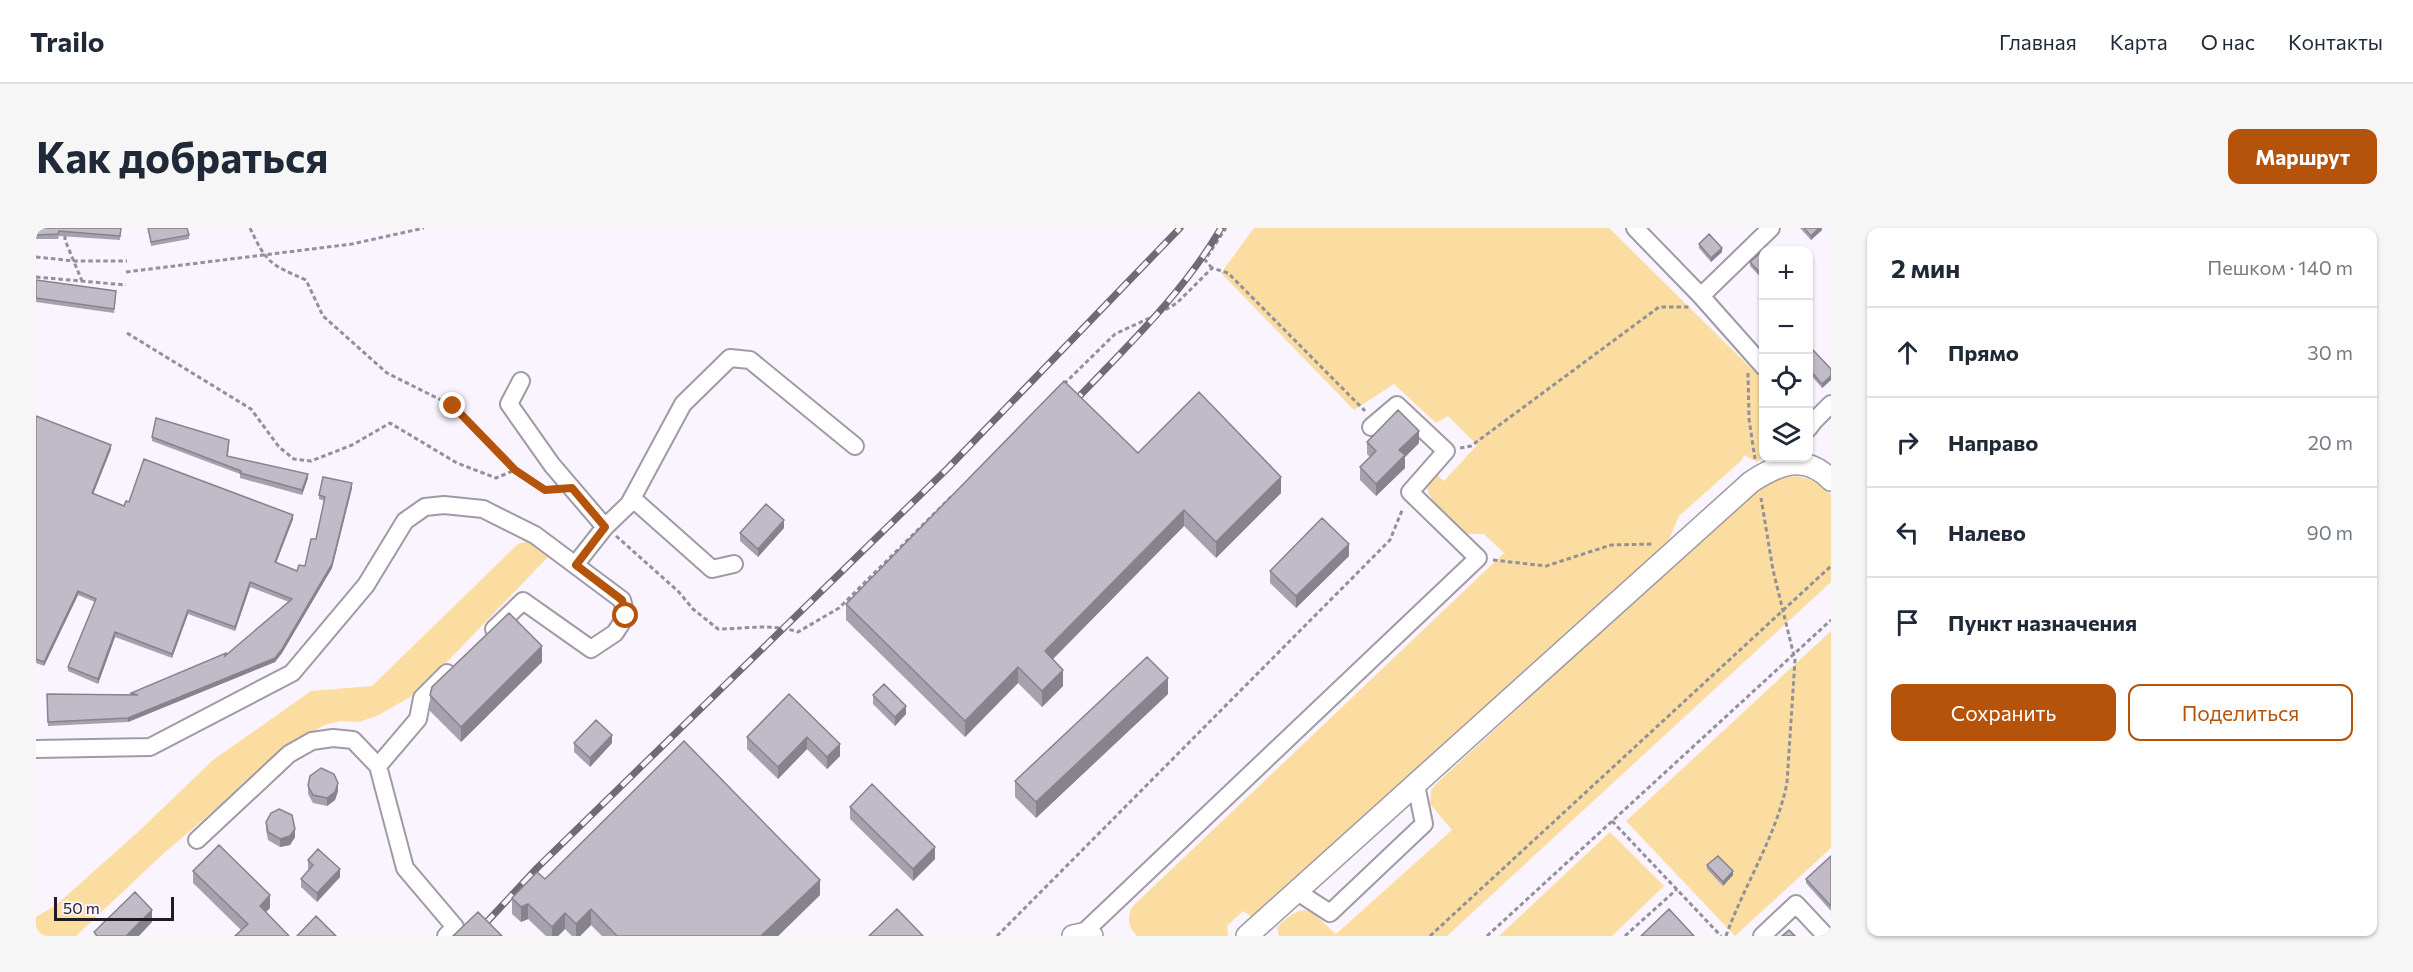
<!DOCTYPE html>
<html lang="ru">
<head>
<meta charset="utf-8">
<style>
	body { margin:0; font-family:Commissioner,sans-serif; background:#f6f6f7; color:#1f2937 }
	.controls { position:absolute; right:18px; top:18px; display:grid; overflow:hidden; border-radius:12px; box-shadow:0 2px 4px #0004 }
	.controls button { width:54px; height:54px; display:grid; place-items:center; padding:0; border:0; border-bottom:2px solid #e0e1e3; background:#fff; color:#1f2937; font:30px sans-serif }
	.scale { position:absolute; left:18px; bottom:15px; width:120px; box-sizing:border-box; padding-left:6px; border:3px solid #1e1c20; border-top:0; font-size:16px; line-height:21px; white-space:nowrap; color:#1e1c20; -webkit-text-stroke:4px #f9f4ff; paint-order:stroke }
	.stop { position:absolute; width:18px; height:18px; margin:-14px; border:4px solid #b45309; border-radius:50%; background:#fff }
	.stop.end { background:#b45309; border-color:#fff; box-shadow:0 2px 6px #0008 }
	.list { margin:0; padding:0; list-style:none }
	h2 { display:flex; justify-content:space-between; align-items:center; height:78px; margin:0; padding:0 24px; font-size:26px }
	h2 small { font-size:20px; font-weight:400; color:#747a83 }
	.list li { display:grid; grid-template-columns:39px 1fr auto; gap:18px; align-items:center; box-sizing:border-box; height:90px; padding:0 24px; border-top:2px solid #e0e1e3 }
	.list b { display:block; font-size:22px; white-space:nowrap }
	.list em { font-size:20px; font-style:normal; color:#747a83 }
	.actions { display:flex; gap:12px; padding:18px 24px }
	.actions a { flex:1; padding:14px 0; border:2px solid #b45309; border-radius:12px; text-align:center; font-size:21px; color:#b45309 }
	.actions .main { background:#b45309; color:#fff }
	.icon { flex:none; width:33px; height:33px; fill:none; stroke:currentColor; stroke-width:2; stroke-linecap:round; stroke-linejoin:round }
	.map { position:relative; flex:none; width:1795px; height:708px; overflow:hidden; border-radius:12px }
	header { display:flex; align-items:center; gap:36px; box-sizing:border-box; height:84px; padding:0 30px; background:#fff; border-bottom:2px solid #e0e1e3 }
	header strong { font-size:28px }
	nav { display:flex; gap:33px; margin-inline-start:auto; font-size:21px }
	.intro { display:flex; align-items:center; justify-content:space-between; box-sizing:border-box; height:144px; padding:0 36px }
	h1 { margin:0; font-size:42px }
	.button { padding:15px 27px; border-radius:12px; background:#b45309; color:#fff; font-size:21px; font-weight:700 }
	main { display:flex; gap:36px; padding:0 36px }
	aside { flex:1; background:#fff; border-radius:12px; box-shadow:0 2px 4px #0004 }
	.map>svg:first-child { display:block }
	.green { fill:#fcdda1 }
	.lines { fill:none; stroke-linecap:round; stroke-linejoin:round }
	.minor-casing { stroke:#a09aa6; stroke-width:20 }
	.major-casing { stroke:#a09aa6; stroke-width:24 }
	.path { stroke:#939097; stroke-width:3; stroke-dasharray:4.5 3; stroke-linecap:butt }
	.minor { stroke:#fff; stroke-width:16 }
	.major { stroke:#fff; stroke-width:21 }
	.rail-casing { stroke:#6e6b72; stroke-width:7 }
	.rail { stroke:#f9f4ff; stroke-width:4.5; stroke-dasharray:14; stroke-linecap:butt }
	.wall { fill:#a6a1ac }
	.shaded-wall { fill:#87838c }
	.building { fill:#c1bbc8; stroke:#87838c; stroke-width:1.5 }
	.route { stroke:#b45309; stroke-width:8 }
</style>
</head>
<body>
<header>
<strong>Trailo</strong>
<nav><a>Главная</a><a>Карта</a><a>О нас</a><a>Контакты</a></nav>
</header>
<div class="intro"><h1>Как добраться</h1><a class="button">Маршрут</a></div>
<main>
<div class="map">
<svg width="1795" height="708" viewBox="0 0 1795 708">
	<rect width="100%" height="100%" fill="#f9f4ff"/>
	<path class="green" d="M1218,0h355l154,152v77l-6,5 -13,-7 -2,5 -63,56 -12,28 -414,374 -10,-7 -16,15 1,10h-91c-9,-9 -10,-18 -5,-29l372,-354 -20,-19h-16c-17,-15 -43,-32 -43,-57l9,-5 10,9 33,-36 -29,-29 -12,7 -42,-39 -40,26 -133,-137z
		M1761,248l16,4 18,14v88l-384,354h-168l-2,-9c31,-29 32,-16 59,7l116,-104 -22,-26 1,-14 8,-9 319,-293 25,-10z
		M493,313l20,15 -132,137 -40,23 -18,6 -19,-1 -16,4 -36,22 -125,107 -87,82h-40v-19l20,-12 82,-73 75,-72 98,-69 61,-5 146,-142z
		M1795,403v217l-96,88 -109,-115z
		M1574,604l54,54 -52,50h-113z"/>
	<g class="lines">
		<defs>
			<path id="minor" d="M1599,0l66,68 63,71
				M1665,68l70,-68
				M485,153l-12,23 43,61 53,62
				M1772,201l6,-8 17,-17
				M596,270l80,71 22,-5
				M539,337l30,-38 24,-23 54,-100 47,-46 20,2 105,86
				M0,521l114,-2 142,-74 74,-88 39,-64 20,-14 19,-2 39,4 52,26 87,65 4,16 -11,17 -24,16 -68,-48 -29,28
				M342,538l27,102 50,59 -9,9
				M161,612l92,-86 23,-13 21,-3 20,2 25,26 40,-47 4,-21 25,-25
				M1260,663l34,22 94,-89 -8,-39
				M1046,706l396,-376 -68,-66 36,-41 -49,-46 -26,22
				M1726,708l34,-32 30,32"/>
			<path id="major" d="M1037,708l9,-2 10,2
				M1211,708l504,-454c27,-18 54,-29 80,-2"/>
		</defs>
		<use href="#minor" class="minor-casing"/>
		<use href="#major" class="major-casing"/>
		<path class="path" d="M29,0v12l17,41
			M214,0c17,36 20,36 56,52l17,36 64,57 66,33 62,64
			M0,29l38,4h53
			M1176,40l-7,-8 21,-32
			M90,44l226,-28 72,-16
			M0,49l90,8
			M91,105l124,76 28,38 15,12 17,2 41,-16 38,-22 67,40 39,15 19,-8 30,20h7
			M1712,145l1,46 6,40
			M1028,156l51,-50 41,-19 21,-12 35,-35 16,5 137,138
			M1424,220l11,-2 188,-139h30
			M580,308l62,55 15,18 25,20c28,0 53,-6 80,3l41,-24 114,-113
			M1457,332l53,6 65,-21 42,-1
			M1576,593l109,115
			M961,708l393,-396 13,-32
			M1394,708l401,-370
			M1451,708l344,-316
			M1589,708l52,-47
			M1690,708c18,-51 50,-99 61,-153l8,-123 -22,-90 -12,-72"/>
		<use href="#minor" class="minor"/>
		<use href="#major" class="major"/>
		<defs>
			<path id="rail" d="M1036,176c53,-56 110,-109 149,-176
				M448,697l53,-57 411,-400 232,-240"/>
		</defs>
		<use href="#rail" class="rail-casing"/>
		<use href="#rail" class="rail"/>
	</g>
	<path class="wall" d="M0,0h85l-1,12 -61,-4 -1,3h-22z
		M112,0l41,7v4l-38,7z
		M1764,0h22v2l-11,10z
		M1663,16l23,8 -11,10 -12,-14z
		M1728,27v24l-1,1 -13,-14v-4z
		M0,52l80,15 -2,18 -78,-11z
		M1773,126l22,15v11l-9,8 -13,-15z
		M0,188l75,33 -18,45 31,12 5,-4 164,17 -17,43 21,9 8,-5 11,-27 9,-38 -6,-2v-4l33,-7 -20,80 -50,85 -7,9 -147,60 -80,4 -1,-32 84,1v-2l95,-38 63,-53 -39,-15 -15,44 -47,-17 -16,44 -57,-21 -17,47 -30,-13v-4l27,-65 -17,-7 -34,71 -8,-3z
		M116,209l77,8 -1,11 80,22 -6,17 -62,-17v-4l-88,-33z
		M1331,214l52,1 -14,14v11l-29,28 -16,-16v-13l10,-10 -3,-3z
		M1102,225l143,40 -65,65 -32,-32 -131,133 10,27 -21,21 -24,-24 -53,54 -119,-117v-16z
		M748,300l-26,29 -18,-16v-8z
		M1313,328l-53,52 -26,-25v-12z
		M506,434l-81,80 -31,-31v-16z
		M753,466l51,62 -13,13 -20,-20 -29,30 -31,-30v-12z
		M1132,466l-132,124 -21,-21v-16z
		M837,467l33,19 -11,12 -22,-22z
		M538,515h38l-22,24 -16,-15z
		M272,558l30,5 -3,9 -8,6 -14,-3 -5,-9z
		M814,579l85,52 -22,22 -63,-62z
		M230,594l29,15 -5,8 -10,2 -12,-7 -2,-10z
		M1795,628v55l-25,-28v-4z
		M272,632l32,17 -23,25 -16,-15v-8l8,-9 -1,-2z
		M1671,637l26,10 -10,11 -16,-17z
		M157,643l77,37 -29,22 -48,-47z
		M509,651l275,16 -42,41h-176l-11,-11 -11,11h-8l-7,-7 -7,7h-12l-18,-17 -7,3 -9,-8v-16z"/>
	<path class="shaded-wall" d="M1783,0h3v2l-11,10v-4z
		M1686,20v4l-11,10v-4z
		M1795,148v4l-9,8v-4z
		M1383,203v12l-14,14v11l-29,28v-12l23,-34z
		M75,217v4l-19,48v-4z
		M272,246v4l-6,17v-5z
		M1245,249v16l-65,65v-16z
		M316,255v5l-20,80 -50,85 -7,9 -147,60v-4l147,-60z
		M1148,282v16l-139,141v-16z
		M257,287v4l-18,47v-4z
		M748,292v8l-26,29v-8z
		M1313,316v12l-53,52v-12z
		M214,354v5l-15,44v-4z
		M42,363v4l-34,71v-4z
		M152,382v4l-16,44v-4z
		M79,404v5l-17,47v-5z
		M506,418v16l-81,80v-15z
		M982,439v16l-53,54v-16z
		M1027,442v16l-21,21v-16z
		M1132,450v16l-132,124v-16z
		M870,478v8l-11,12v-9z
		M576,507v8l-22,24v-9z
		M771,509v12l-29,30v-12z
		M804,516v12l-13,13v-12z
		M302,555v8l-3,9 -8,6v-8z
		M259,601v8l-5,8 -10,2v-8z
		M899,619v12l-22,22v-12z
		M304,641v8l-23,25v-9z
		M1697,643v4l-10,11v-4z
		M784,652v15l-42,41h-17z
		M234,667v13l-10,10v-12z
		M492,676v15l-7,3v-15z
		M555,681v16l-11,11h-4v-12z
		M116,682v12l-13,14h-13z
		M529,685v16l-7,7h-6v-9z"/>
	<path class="building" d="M0,0h85l-1,8 -61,-5 -1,3 -22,1z
		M112,0h39l2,7 -38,7z
		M1768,0h15l-8,8z
		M1673,6l13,14 -11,10 -12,-14z
		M1725,24l3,3v20l-1,1 -13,-14z
		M0,52l80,11 -2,18 -78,-11z
		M1777,122l18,19v7l-9,8 -13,-15v-15z
		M1028,153l74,72 61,-61 82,85 -65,65 -32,-32 -139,141 18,19 -21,21 -24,-24 -53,54 -119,-117z
		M1362,182l21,21 -20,19 6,5 -29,29 -16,-17 16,-16 -9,-9z
		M0,188l75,29 -19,48 32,13 2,-5 3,1 15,-43 149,56 -18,47 22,9 2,-6 6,1 6,-27h5l9,-42 -6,-2 4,-18 29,6 -20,81 -50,85 -7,9 -147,60 -80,4 -1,-28 91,1 -7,-2 95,-40 -1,3 67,-57 -42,-17 -15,45 -47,-17 -16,44 -57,-22 -17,47 -30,-12 28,-68 -18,-8 -34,71 -8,-3z
		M120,190l73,22 -2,16 81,18 -6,16 -62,-17 1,-2 -89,-34z
		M730,276l18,16 -26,29 -18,-16z
		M1286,290l27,26 -53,52 -26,-25z
		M473,385l33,33 -81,81 -31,-32 2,-8z
		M1111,429l21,21 -132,124 -21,-21z
		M848,456l22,22 -11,11 -22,-22z
		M753,466l51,50 -13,13 -20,-20 -29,30 -31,-30z
		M560,492l16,15 -22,23 -16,-15z
		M648,513l136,139 -59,56h-144l-26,-27 -15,15 -11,-11 -13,14 -24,-23 -7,3 -9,-9 25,-26 8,7z
		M285,540l13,6 4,9 -3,9 -8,6 -14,-3 -5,-9 2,-10z
		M836,556l63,63 -22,22 -63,-62z
		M243,581l13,6 3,14 -5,7 -10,3 -12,-7 -2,-10 5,-9z
		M183,617l51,50 -10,11 29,30h-54l13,-12 -55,-53z
		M282,621l22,20 -23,24 -16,-14 12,-14 -5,-5z
		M1682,628l15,15 -10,11 -16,-17z
		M1795,628v50l-25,-27z
		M99,664l17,18 -26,26h-29l-3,-4z
		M861,681l26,27h-54z
		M1633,681l25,27h-53z
		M442,684l24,24h-49z
		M280,688l20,20h-39z
		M1753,702l6,6h-13z"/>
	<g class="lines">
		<path class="route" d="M417,178l62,64 30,20 27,-2 33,39 -29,38 46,35 4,16"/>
	</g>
</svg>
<div class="controls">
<button>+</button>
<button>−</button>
<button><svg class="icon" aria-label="locate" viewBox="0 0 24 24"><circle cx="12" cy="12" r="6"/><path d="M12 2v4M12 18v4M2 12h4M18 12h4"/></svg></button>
<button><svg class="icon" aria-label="layers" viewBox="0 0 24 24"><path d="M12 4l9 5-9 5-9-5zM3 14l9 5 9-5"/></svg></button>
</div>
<div class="scale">50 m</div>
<div class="stop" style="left:590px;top:388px"></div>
<div class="stop end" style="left:417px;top:178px"></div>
</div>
<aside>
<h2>2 мин<small>Пешком · 140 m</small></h2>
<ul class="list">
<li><svg class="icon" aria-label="ahead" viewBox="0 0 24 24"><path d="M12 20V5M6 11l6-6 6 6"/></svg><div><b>Прямо</b></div><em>30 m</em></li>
<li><svg class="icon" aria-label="right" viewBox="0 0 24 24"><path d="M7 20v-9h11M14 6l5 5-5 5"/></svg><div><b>Направо</b></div><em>20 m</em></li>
<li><svg class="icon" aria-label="left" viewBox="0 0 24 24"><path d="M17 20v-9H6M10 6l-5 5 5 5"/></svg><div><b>Налево</b></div><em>90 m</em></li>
<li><svg class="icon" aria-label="arrive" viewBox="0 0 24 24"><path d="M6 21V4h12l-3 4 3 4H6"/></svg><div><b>Пункт назначения</b></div></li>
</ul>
<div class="actions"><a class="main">Сохранить</a><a>Поделиться</a></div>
</aside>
</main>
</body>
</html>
